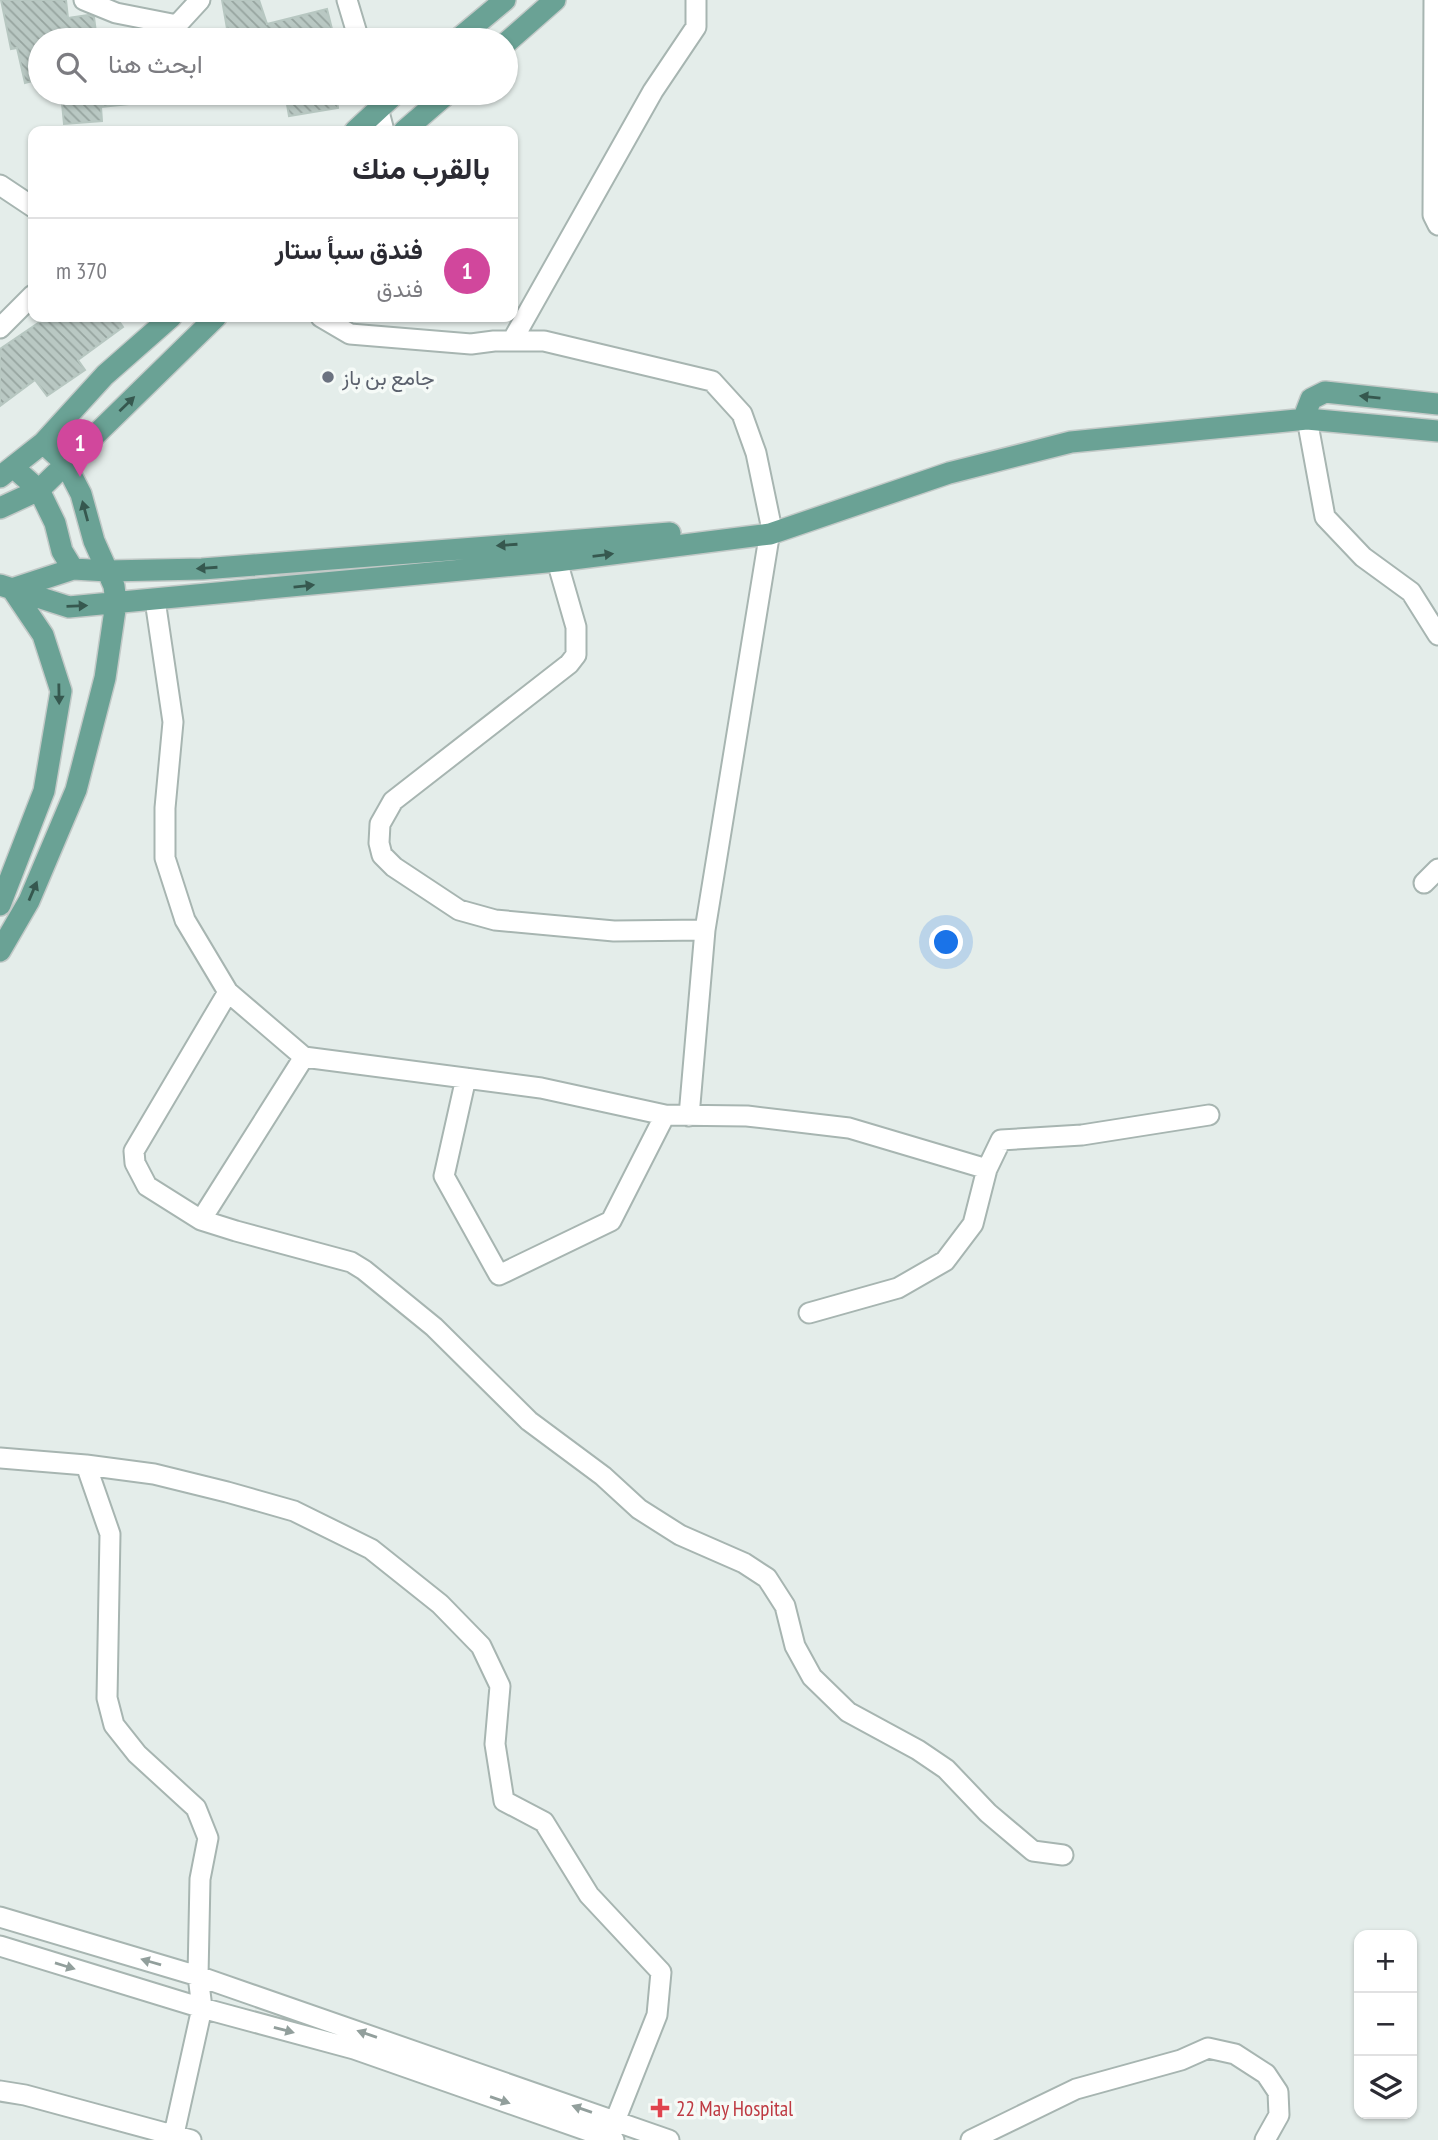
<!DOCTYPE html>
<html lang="ar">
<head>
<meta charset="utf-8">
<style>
	body { margin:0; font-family:"PT Sans Narrow",Vazirmatn,sans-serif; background:#f2f2f3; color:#2b2b33; direction:rtl }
	.controls { position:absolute; right:21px; bottom:21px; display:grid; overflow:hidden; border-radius:14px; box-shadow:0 2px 5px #0004 }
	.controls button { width:63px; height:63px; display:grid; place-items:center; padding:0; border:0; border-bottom:2px solid #e1e1e2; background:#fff; color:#2b2b33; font:35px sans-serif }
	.you { position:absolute; left:947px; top:943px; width:24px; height:24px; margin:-18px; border:5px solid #fff; border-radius:50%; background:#1a73e8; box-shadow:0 0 0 10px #1a73e833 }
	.badge { display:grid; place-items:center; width:46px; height:46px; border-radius:50%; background:#7c3aed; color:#fff; font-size:23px; font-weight:700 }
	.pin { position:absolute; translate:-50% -58px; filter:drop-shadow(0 2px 4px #0008) }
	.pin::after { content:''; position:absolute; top:37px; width:24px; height:21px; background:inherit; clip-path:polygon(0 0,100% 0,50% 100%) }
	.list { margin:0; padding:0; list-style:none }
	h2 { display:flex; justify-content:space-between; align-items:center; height:91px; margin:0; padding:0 28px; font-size:30px }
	h2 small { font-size:23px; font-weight:400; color:#7c7c81 }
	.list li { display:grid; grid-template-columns:46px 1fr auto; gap:21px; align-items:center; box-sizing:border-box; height:105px; padding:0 28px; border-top:2px solid #e1e1e2 }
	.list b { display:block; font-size:26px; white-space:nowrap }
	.list p { margin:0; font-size:23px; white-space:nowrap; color:#7c7c81 }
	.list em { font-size:23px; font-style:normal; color:#7c7c81 }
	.icon { flex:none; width:38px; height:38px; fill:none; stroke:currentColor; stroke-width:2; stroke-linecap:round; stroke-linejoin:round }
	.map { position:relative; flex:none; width:1438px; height:2140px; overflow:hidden; direction:ltr }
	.search { position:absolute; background:#fff; box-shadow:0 2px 5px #0004; left:28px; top:28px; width:490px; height:77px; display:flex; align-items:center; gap:18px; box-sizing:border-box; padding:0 24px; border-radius:38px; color:#7c7c81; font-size:26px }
	.panel { position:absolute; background:#fff; box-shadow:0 2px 5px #0004; left:28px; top:126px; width:490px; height:196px; border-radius:14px; direction:rtl }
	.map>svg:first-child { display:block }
	.building { fill:url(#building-back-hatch); stroke:#b7c7c1; stroke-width:2 }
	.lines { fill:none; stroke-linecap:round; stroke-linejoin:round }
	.minor-casing { stroke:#a7b5b1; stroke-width:23 }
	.major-casing { stroke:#c2c9c7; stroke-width:24 }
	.minor { stroke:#fff; stroke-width:19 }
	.major { stroke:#6aa295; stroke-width:21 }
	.oneway { fill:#36584f }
	.oneway2 { fill:#929f9c }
	.worship-dot { fill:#6b7280; stroke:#f5faf7; stroke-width:2.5 }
	.health-dot { fill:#e0444e; stroke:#f5faf7; stroke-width:2.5 }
	.labels { text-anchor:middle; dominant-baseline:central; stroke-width:7; stroke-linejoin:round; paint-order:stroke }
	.worship-label { font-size:21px; fill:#5b616d; stroke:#f5faf7; text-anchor:start }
	.health-label { font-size:21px; fill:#be3a42; stroke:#f5faf7; text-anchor:start }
</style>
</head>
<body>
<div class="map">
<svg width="1438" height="2140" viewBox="0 0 1438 2140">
	<defs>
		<pattern id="building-back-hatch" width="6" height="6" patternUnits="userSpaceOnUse" patternTransform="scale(1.75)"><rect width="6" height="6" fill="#b9c8c3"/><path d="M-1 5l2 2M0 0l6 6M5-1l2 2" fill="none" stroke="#96a49f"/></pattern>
	</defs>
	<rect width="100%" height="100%" fill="#e4edea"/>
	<path class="building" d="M1,0h65l2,18 20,-3 6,2 3,23h-57v39l-15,4 -8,-35 -6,1z
		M222,0h37l8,24 60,-15 6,24 -29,7h-75z
		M61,93h76l1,10 -37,4 1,14 -38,3z
		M285,93h51l2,15 -49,8z
		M47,317h69l7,10 -45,33 7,10 -38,26 -12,-16 -35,26v-57z"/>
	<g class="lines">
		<defs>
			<path id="minor" d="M84,0l32,13 61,12 23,-25
				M347,0l12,40
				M1434,0l-1,215 5,10
				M374,93l10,38
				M0,185l33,22
				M321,317l29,17 121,10 23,-3h50l168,40 30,33 14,39 15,72 -66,405 -16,186
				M0,328l33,-33
				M512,341l141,-250 43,-64v-27
				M1307,419l18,98 38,40 48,35 27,43
				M557,561l19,66v28l-7,9 -176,137 -13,23 -1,19 3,12 12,12 65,43 36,10 119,11 91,-1
				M155,600l18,122 -8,86v50l20,62 43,72 76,65 237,31 124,27 82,1 102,12 138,41
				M1424,883l14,-14
				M228,992l-94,159 1,12 12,23 54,34 35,11 115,31 13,8 70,57 95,94 74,55 36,33 41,26 64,28 23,15 18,28 10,40 17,31 36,35 70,38 28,19 42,44 45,38 30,4
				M466,1078l-22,98 55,99 112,-54 54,-106
				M201,1220l103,-163
				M809,1313l89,-25 47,-27 28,-37 14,-55 14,-29 81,-5 127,-20
				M0,1458l86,7 68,9 73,18 67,19 77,38 69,55 41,42 19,40 -5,58 9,57 40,21 45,73 72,77 -4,43 -42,106
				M86,1465l24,69 -3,164 7,27 23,29 59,54 12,30 -8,41 -2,97 4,32 -28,126
				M0,1917l198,59 471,164
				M0,1946l202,62 152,41 260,91
				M0,2091l25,4 166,45
				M971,2140l105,-51 105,-29 27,-12 27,6 31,20 12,18 1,23 -14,25"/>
			<path id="major" d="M457,40l48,-40
				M506,43l49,-43
				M355,131l41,-38
				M404,131l44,-38
				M1307,419l-1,-7 5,-13 14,-7 113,12
				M13,467l26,23 16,33 7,28 11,18
				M0,477l43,-34 62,-68 66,-58
				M0,508l39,-18 177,-173
				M0,585l69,22 488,-46 213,-27 179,-61 122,-31 236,-23 131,12
				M12,589l61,-20 35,2 94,-2 468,-36
				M0,905l44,-114 17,-100 -18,-56 -31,-46
				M0,951l29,-50 47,-111 29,-112 11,-75 -2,-17 -20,-45 -13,-47 -16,-31 -22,-20"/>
		</defs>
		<use href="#minor" class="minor-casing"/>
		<use href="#major" class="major-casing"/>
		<use href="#minor" class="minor"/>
		<use href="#major" class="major"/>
	</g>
	<defs><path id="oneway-solid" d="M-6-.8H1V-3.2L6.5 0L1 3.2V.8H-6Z" transform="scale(1.75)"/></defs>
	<g class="oneway">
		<use href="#oneway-solid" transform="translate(1370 397) rotate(-174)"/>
		<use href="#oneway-solid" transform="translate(127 404) rotate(-44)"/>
		<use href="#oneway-solid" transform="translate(85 511) rotate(-105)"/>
		<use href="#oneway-solid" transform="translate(507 545) rotate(176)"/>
		<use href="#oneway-solid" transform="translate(603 555) rotate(-7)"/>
		<use href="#oneway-solid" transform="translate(207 568) rotate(176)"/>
		<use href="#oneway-solid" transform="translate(304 586) rotate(-6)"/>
		<use href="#oneway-solid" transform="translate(77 606) rotate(-2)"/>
		<use href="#oneway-solid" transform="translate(59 694) rotate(89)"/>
		<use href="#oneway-solid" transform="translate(33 891) rotate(-67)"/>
	</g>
	<g class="oneway2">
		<use href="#oneway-solid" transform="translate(151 1962) rotate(-164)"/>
		<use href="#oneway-solid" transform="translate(65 1966) rotate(17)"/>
		<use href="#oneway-solid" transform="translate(284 2030) rotate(15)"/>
		<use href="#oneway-solid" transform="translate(367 2034) rotate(-161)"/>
		<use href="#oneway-solid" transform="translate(500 2100) rotate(19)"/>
		<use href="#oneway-solid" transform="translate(582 2109) rotate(-161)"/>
	</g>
	<circle class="worship-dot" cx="328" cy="377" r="7"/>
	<path class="health-dot" d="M656.5 2097.5h7v7h7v7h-7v7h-7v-7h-7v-7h7z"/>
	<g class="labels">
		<g class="worship-label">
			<text x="342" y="377">جامع بن باز</text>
		</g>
		<g class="health-label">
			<text x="676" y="2108">22 May Hospital</text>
		</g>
	</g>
</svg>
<div class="controls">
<button>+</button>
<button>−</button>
<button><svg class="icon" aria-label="layers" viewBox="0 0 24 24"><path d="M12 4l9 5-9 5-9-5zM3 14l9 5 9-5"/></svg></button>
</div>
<div class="you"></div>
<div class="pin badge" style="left:80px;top:477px;background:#d1479c">1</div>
<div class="search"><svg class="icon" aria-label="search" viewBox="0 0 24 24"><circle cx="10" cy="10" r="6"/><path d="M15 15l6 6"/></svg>ابحث هنا</div>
<section class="panel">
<h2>بالقرب منك<small></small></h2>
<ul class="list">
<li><span class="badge" style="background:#d1479c">1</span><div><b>فندق سبأ ستار</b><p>فندق</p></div><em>370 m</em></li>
</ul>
</section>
</div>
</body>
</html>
